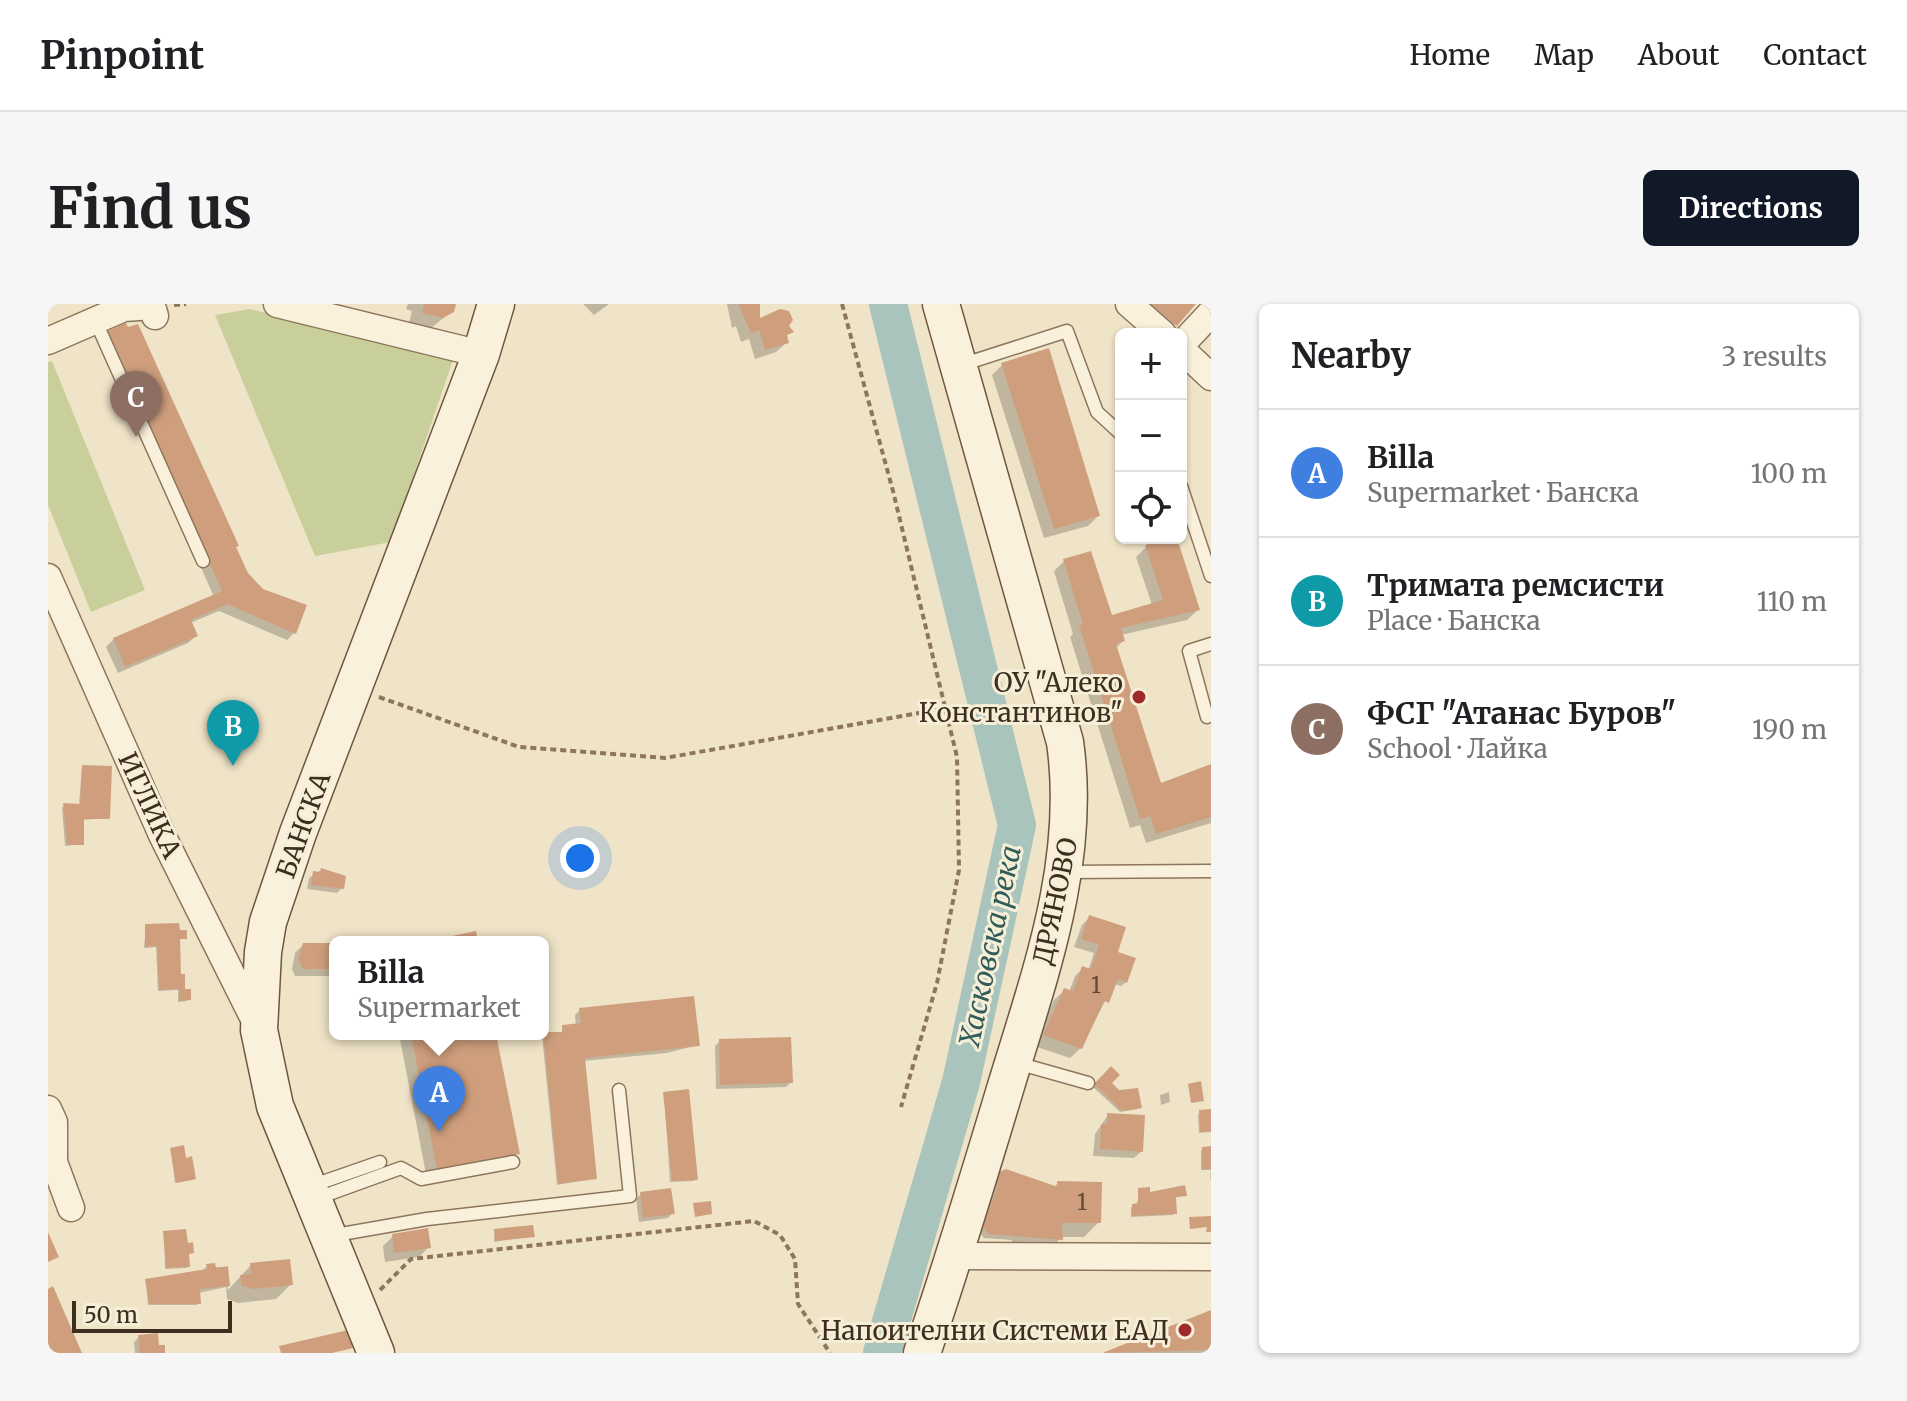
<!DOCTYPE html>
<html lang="en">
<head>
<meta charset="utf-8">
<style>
	body { margin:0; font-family:Merriweather,serif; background:#f6f6f6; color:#202124 }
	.controls { position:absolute; right:24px; top:24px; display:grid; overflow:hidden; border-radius:12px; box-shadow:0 2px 6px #0004 }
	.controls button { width:72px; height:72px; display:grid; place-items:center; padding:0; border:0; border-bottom:2px solid #e0e0e0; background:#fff; color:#202124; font:40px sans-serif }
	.scale { position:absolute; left:24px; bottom:20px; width:160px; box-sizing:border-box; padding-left:8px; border:4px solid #3d2e20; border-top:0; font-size:22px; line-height:28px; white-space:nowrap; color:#3d2e20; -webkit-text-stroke:6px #f7eed8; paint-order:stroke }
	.you { position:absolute; left:532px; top:554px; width:28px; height:28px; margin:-20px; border:6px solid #fff; border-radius:50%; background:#1a73e8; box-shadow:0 0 0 12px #1a73e833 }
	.badge { display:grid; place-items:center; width:52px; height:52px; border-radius:50%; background:#111827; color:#fff; font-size:26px; font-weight:700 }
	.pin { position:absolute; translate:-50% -66px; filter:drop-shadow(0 2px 4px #0008) }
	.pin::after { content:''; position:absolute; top:42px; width:28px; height:24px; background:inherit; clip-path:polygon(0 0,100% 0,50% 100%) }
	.popup { position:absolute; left:281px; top:632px; width:220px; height:104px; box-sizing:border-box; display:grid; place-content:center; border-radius:12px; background:#fff; filter:drop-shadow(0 2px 6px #0005); font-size:26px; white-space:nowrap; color:#757577 }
	.popup b { font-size:30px; color:#202124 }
	.popup::after { content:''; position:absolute; left:50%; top:100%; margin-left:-16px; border:16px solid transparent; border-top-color:#fff }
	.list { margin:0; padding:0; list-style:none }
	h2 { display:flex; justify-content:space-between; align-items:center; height:104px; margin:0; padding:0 32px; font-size:34px }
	h2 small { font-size:26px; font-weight:400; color:#757577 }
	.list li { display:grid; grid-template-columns:52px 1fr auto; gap:24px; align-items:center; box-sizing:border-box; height:128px; padding:0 32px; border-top:2px solid #e0e0e0 }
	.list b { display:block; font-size:30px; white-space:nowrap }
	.list p { margin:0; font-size:26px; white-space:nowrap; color:#757577 }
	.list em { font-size:26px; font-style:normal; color:#757577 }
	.icon { flex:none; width:44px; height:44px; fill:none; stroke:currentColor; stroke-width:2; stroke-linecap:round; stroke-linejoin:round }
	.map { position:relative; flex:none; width:1163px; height:1049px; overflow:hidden; border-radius:12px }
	header { display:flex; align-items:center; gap:48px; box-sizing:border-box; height:112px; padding:0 40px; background:#fff; border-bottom:2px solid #e0e0e0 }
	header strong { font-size:38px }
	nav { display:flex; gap:44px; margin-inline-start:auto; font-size:28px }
	.intro { display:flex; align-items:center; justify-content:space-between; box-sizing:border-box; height:192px; padding:0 48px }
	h1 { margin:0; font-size:56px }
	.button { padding:20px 36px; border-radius:12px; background:#111827; color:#fff; font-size:28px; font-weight:700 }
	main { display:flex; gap:48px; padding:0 48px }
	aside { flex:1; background:#fff; border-radius:12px; box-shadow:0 2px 6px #0004 }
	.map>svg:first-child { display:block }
	.green { fill:#c9cf9b }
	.shadow { fill:#0003 }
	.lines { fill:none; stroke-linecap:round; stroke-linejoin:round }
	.river { stroke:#a9c4bc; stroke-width:38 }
	.building { fill:#cf9f7d }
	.lane-casing { stroke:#8d765c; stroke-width:15 }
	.street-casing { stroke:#8d765c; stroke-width:29 }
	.secondary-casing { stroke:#6f573f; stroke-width:39 }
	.path { stroke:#8d765c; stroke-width:4; stroke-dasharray:6 4; stroke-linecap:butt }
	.lane { stroke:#faf1dc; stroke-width:12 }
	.street { stroke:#faf1dc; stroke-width:26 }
	.secondary { stroke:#faf1dc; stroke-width:36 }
	.poi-dot { fill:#9e2a2b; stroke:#f7eed8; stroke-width:3 }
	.labels { text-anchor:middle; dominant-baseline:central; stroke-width:6; stroke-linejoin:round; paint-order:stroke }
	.number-label { font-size:22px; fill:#624a37 }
	.poi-label { font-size:26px; fill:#3d2e20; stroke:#f7eed8; text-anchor:end }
	.street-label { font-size:26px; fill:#3d2e20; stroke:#f7eed8 }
	.water-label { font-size:28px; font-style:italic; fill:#2f5d5a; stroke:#f7eed8 }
</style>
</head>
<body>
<header>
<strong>Pinpoint</strong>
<nav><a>Home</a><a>Map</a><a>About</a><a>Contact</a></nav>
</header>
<div class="intro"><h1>Find us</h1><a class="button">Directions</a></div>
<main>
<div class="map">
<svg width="1163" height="1049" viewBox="0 0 1163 1049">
	<rect width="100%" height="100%" fill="#f0e4c8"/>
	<path class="green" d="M202,5l204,48 -63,185 -76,14 -100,-241z
		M4,57l93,229 -54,22 -43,-107v-143z"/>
	<path class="shadow" d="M360,0h46l-2,7 -26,21 -18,-5 4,-16 -6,-2z
		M535,0h26l-15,11z
		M679,0h29l3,16 28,6 4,6 -6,5 2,5 -11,10 -21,7 -6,-20 -8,3 -5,-16 -4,2z
		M1090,0h55l-25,28z
		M77,22l121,248 48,59 -7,7 -68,-29 -29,12 6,13 -8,7 -70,30 -12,-26 8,-8 100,-42 -113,-257z
		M954,61l96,151 -10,10 -44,12 -52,-163z
		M1127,234l23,72 -11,10 -66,15 2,6 -7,7 44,138 51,-19v56l-65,20 -6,-18 -10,3 -60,-191 3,-3 -19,-63 10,-10 47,57 41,-13 -16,-48 10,-10z
		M34,463l26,51 -26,2v24l-17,2 -3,-39 17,-2z
		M273,566l21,18 -5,5 -30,-4 2,-11z
		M1042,613l36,65 -5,4 -7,-2 -33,64 -11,10 -36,-12 20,-46 11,-10 4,2 6,-16 7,-7 6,2 6,-18 -20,-6 8,-22z
		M98,622l39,12 -7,2 1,37 8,24 -9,1v-12l-20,1 -2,-44 -12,1z
		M255,641l32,2v29h-40l-3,-7 3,-16z
		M532,706l118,35 -31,8 -84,8 12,117 -38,7 -15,-149 19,-2 2,-7 13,-1 -1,-11z
		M351,730h95l23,120 -10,10 -80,15z
		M672,737l71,41 -5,5 -70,2 -1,-43z
		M1063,765l-2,14 29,26 -18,3 -27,-25z
		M1121,788l1,10 -9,3 -1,-10z
		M616,789l31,86 -1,2 -24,1z
		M1163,807v21l-12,1 -1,-19z
		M1060,811l34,36 -8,7 -41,-2 2,-22z
		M1163,844v31h-1l1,-9h-10v-20z
		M123,846l23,29 -2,1 -17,3z
		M952,870l54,13 4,-4 41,39 -15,15h-23l-10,13 -40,-4 1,-6 -28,-2 -5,-6 13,-34 3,-19z
		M1091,886l9,4 37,1 -11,3 -1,17 -42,2v-10l6,-2z
		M593,890l31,19 -4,5 -29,4 -3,-23z
		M447,927l38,5 -39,6z
		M116,929l28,19 -5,3 -1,13 -21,1z
		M345,932l36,11 -10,10 -34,5 -2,-16z
		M203,961l40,19 -15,15 -38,4 -11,-4 -1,-12 -28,6 -1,12h-49l-2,-24 55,-9 6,-6 19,2 2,22z
		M1163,1008v41h-104z
		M91,1033l18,11 6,5h-28l-1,-11z"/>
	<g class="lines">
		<path class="river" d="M834,1049l79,-271 56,-257 -129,-521"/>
	</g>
	<path class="building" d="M376,0h32l-2,8 -11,6 -21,-5z
		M690,0h22v14l20,-9 9,2 4,9 -4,6 5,6 -7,3 2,8 -24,7 -6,-20 -8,3z
		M1103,0h45l-19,22z
		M78,19l2,4 10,-3 101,222 -3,1 12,26 15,16 44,16 -11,29 -69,-30 -36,16 7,16 -73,31 -12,-29 109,-47 -114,-260z
		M1001,44l51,168 -46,13 -53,-166z
		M1120,234h9l23,72 -79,18 4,13 -9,3 45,139 50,-19v53l-55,17 -6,-18 -10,3 -61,-194 4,-1 -20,-65 28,-8 21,64 51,-15 -18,-55z
		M34,461l30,1 -2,53h-26v26h-17l-4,-42 17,1z
		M273,564l25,8 -2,13 -33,-4 2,-14 7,1z
		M1041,611l37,12 -8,25 18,6 -9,25 -9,-4 -9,24 -5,-2 -22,48 -39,-14 21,-47 9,3 9,-25 9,3 8,-24 -18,-6z
		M131,619l1,7h7v9h-7l1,35h4v15h6v11l-12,1v-12l-20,1 -2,-44 -12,1v-23z
		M428,627l2,11h-50v-1z
		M255,639h32v26h-32l-5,-10z
		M646,692l6,50 -115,12 12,121 -39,5 -15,-152h19v-7l19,-2 -2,-15z
		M363,730h85l24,120 -83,16z
		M743,733l2,46 -73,2 -1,-46z
		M1063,762l9,9 -8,8 7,7 19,-2 4,20 -20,3 -28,-27z
		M1153,777l3,20 -13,2 -3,-19z
		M641,785l9,91 -26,1 -9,-89z
		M1163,805v22l-11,1 -1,-22z
		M1059,809l38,2 -2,37 -43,-3 1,-25h6z
		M136,841l2,13 6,-2 4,23 -20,4 -6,-35z
		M1163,842v23h-9v-22z
		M958,865l52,18 -1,-6 45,1 -1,41h-39l1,17 -75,-6 -5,-8 13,-35 3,-19z
		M1137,881l2,11 -11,1 1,17 -45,2v-12l6,-1v-15l12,-1v5z
		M623,884l4,26 -32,4 -3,-26z
		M663,897l1,13 -17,3 -2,-14z
		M1163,912v16h-5l1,-5 -17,2 -1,-12z
		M485,921l2,12 -40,4 -1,-12z
		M380,924l3,20 -37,5 -2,-19z
		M138,925l2,14 5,-1 1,11 -5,1 1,13 -24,1 -3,-37z
		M0,928l11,25 -11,5z
		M242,955l3,26 -40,4 -12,-4 -1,-10 11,-1 -1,-11z
		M167,959l1,5 12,-2 2,20 -30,3 1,15h-52l-4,-25 62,-10 -1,-5z
		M5,982l22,51 7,16h-34v-64z
		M1163,1006v40l-109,3z
		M300,1026l5,18 -21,5h-51l-2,-7z
		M110,1029l1,12h6v8h-25l-2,-18z"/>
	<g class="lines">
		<defs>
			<path id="lane" d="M48,18l107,239
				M913,61l106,-34 30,81 24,22
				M1133,182l30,90
				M1159,413l-18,-66 22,-7
				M1018,568l145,-1
				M969,759l71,20
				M263,882l69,-24
				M267,895l86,-31 20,11 92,-17
				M282,932l97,-17 203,-23 -11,-106"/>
			<path id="street" d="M229,0l204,50
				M1081,0l34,30
				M0,37l76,-33 28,-2 3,10
				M1133,41l30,-32
				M1133,45l30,28
				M0,273l114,258 96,192
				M0,805l6,13v40l-6,2
				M6,858l17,46
				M906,952l257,1"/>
			<path id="secondary" d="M328,1049l-101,-247 -16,-76 4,-78 5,-30 30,-89 183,-479 15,-50
				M874,1049c30,-88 57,-177 84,-267 34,-112 76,-225 59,-344l-124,-438"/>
		</defs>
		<use href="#lane" class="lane-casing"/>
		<use href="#street" class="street-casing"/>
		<use href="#secondary" class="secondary-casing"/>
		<path class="path" d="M794,0l51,187 64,266 2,113 -22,113 -36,124
			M126,1l12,-1
			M331,393l140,50 146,11 282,-50
			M332,986l31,-31 343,-38 26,14 15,24 3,45 32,49"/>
		<use href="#lane" class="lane"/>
		<use href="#street" class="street"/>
		<use href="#secondary" class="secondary"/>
	</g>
	<g class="poi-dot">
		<circle cx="1091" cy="393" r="8"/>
		<circle cx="1137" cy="1026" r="8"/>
	</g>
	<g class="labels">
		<g class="number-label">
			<text x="1048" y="681">1</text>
			<text x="1034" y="898">1</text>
		</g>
		<g class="poi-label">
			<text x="1075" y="378">ОУ "Алеко<tspan x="1075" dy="30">Константинов"</tspan></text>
			<text x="1121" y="1026">Напоителни Системи ЕАД</text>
		</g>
		<g class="street-label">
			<text transform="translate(102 501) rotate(65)">ИГЛИКА</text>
			<text transform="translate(255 521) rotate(-70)">БАНСКА</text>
			<text transform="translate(1007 597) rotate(-78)">ДРЯНОВО</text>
		</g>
		<g class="water-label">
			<text transform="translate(942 642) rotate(-78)">Хасковска река</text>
		</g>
	</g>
</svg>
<div class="controls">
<button>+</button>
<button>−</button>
<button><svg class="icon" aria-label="locate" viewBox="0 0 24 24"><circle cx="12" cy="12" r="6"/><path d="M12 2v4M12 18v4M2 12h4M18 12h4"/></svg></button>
</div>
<div class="scale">50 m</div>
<div class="you"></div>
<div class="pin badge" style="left:391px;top:828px;background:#3f7fe0">A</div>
<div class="popup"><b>Billa</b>Supermarket</div>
<div class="pin badge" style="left:185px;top:462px;background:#0f9aa8">B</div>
<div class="pin badge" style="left:88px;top:133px;background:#8d6e63">C</div>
</div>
<aside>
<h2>Nearby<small>3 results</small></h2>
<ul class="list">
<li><span class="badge" style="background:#3f7fe0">A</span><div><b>Billa</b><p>Supermarket · Банска</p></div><em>100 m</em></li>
<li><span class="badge" style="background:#0f9aa8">B</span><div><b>Тримата ремсисти</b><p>Place · Банска</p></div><em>110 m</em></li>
<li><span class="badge" style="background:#8d6e63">C</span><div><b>ФСГ &quot;Атанас Буров&quot;</b><p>School · Лайка</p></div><em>190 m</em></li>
</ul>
</aside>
</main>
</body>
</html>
